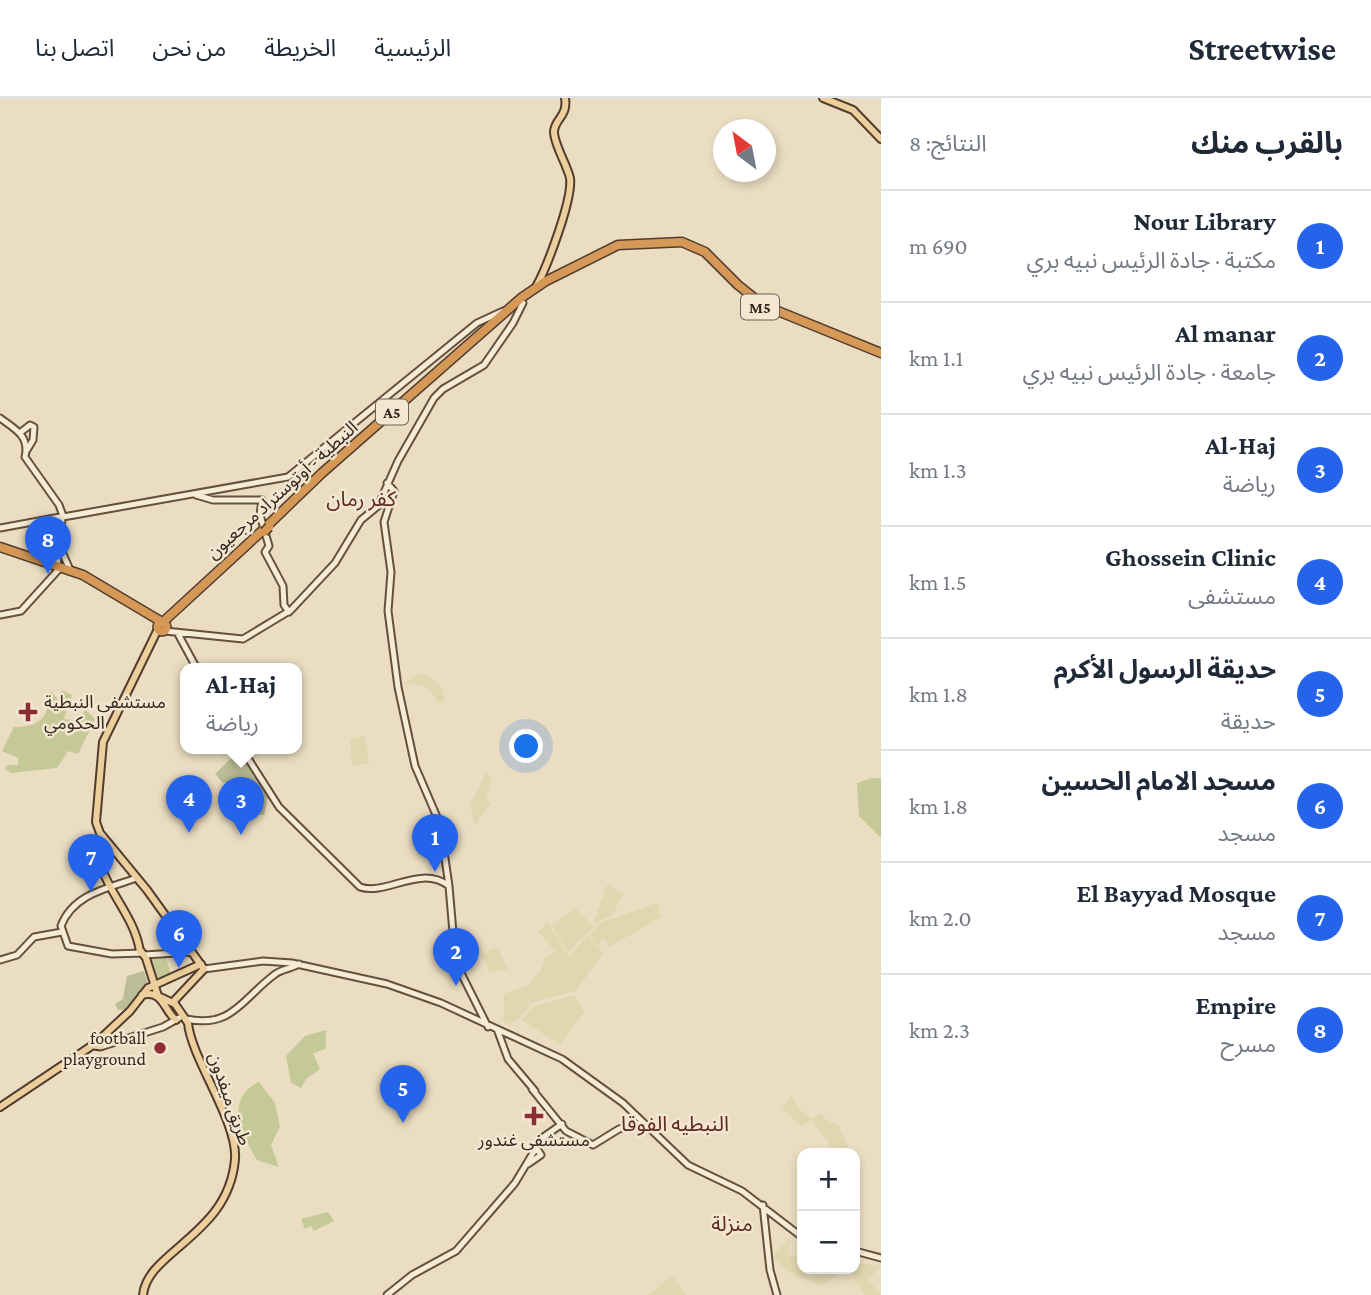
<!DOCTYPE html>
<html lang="ar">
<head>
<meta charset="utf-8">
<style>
	body { margin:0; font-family:"Crimson Pro","Noto Sans Arabic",serif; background:#f2f2f3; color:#1f2937; direction:rtl }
	.controls { position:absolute; right:21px; bottom:21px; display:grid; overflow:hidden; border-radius:14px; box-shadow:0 4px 10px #0003 }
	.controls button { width:63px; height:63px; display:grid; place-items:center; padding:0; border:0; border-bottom:2px solid #e0e1e3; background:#fff; color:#1f2937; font:35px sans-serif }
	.compass { position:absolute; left:713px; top:21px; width:63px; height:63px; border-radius:50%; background:#fff; box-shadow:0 4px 10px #0003; rotate:328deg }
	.you { position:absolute; left:527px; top:649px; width:24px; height:24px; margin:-18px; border:5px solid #fff; border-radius:50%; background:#1a73e8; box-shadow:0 0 0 10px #1a73e833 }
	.badge { display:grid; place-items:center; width:46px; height:46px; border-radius:50%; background:#2563eb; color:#fff; font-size:23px; font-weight:700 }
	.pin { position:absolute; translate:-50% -58px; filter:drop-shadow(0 2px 4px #0008) }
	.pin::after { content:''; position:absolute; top:37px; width:24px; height:21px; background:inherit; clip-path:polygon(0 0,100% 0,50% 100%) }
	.popup { position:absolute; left:180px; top:565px; width:122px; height:91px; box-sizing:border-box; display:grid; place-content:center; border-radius:14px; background:#fff; filter:drop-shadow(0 2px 5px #0005); font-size:23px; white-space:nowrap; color:#747a83 }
	.popup b { font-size:26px; color:#1f2937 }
	.popup::after { content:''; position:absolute; left:50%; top:100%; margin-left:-14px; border:14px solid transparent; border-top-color:#fff }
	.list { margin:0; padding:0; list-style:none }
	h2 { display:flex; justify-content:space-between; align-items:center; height:91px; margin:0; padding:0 28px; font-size:30px }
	h2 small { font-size:23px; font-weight:400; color:#747a83 }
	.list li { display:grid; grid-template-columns:46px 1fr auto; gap:21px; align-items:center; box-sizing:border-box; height:112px; padding:0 28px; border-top:2px solid #e0e1e3 }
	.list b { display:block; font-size:26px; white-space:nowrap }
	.list p { margin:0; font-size:23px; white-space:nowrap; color:#747a83 }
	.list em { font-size:23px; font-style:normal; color:#747a83 }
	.map { position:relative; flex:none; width:881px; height:1197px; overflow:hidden; direction:ltr }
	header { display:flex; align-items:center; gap:42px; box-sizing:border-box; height:98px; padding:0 35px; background:#fff; border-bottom:2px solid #e0e1e3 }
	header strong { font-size:33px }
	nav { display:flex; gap:38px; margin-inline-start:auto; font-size:24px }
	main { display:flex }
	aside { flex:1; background:#fff }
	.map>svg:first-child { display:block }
	.farmland { fill:#e0d6b0 }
	.green { fill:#c5c897 }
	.cemetery { fill:#babd96 }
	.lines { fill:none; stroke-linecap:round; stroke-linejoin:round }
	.secondary-casing { stroke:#65503e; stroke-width:9 }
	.primary-casing { stroke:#513d2f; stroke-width:10 }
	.highway-casing { stroke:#513d2f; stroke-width:11 }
	.secondary { stroke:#f6ebd5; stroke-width:5 }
	.primary { stroke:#eccf9c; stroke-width:6 }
	.highway { stroke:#d59857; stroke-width:8 }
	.highway-bridge-casing { stroke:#513d2f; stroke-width:11; stroke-linecap:butt }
	.highway-bridge { stroke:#d59857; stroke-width:8 }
	.poi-dot { fill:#8e2e34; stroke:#f3e7d1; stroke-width:2.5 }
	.labels { text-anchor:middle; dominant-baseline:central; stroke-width:5; stroke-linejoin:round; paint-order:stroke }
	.shield { fill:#f3e7d1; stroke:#6d6154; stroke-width:2 }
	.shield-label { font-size:16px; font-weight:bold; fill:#34271e }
	.street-label { font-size:18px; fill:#34271e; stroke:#f3e7d1 }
	.poi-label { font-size:18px; fill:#34271e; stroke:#f3e7d1; text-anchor:start }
	.quarter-label { font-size:21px; fill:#5e2a20; stroke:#f3e7d1 }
</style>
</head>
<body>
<header>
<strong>Streetwise</strong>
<nav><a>الرئيسية</a><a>الخريطة</a><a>من نحن</a><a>اتصل بنا</a></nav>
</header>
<main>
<aside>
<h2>بالقرب منك<small>النتائج: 8</small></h2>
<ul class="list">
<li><span class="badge">1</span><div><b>Nour Library</b><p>مكتبة · جادة الرئيس نبيه بري</p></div><em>690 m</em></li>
<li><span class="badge">2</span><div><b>Al manar</b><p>جامعة · جادة الرئيس نبيه بري</p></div><em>1.1 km</em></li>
<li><span class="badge">3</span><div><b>Al-Haj</b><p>رياضة</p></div><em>1.3 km</em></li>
<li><span class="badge">4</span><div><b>Ghossein Clinic</b><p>مستشفى</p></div><em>1.5 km</em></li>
<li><span class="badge">5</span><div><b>حديقة الرسول الأكرم</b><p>حديقة</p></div><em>1.8 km</em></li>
<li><span class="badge">6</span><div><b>مسجد الامام الحسين</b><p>مسجد</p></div><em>1.8 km</em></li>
<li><span class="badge">7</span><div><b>El Bayyad Mosque</b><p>مسجد</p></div><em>2.0 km</em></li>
<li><span class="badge">8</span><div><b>Empire</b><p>مسرح</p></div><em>2.3 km</em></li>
</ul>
</aside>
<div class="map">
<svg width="881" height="1197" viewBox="0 0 881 1197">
	<rect width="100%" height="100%" fill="#ebddc2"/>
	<path class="farmland" d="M420,575l11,4 11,11 2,13 -4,2 -13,-16 -23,-4z
		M365,637l4,28 -17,3 -2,-27z
		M486,675l6,6 -6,21 5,4 -16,21 -5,-20z
		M607,787l16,9 -11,22 -19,7z
		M657,805l4,14 -52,30 -4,-7 -4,-1 -2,8 -9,-12 9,-12z
		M575,810l19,19 -26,25 -16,-26z
		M548,825l20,31 -4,1 6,1 17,-21 16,18 -27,38 -46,12 -3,-14 2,18 -13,15 -12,2v-30l23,-8 14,-16 4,-12 11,-6 -18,-21z
		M494,850l6,4 8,17 -18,3 -9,-17z
		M574,897l10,17 -24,33 -38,-25 10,-13z
		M792,998l6,12 14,11 10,-6 3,6 14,7 12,27h-15l-24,-33 -11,7 -19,-20z
		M790,1139l-2,18 14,2v12h53v-6l26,2 -13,15 13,15h-15l-19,-26 -25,17 -34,-14 -15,-16z
		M672,1178l14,19h-38z"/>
	<path class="green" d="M62,592l10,5 -8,24 18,2 2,-13 11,11 -17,35 -10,-3 -11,17 -46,5 -6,-4 2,-4h11v-7l-16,-7 12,-24c27,0 34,-10 37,-36l7,9z
		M872,680h9v60l-22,-22 -2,-33z
		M148,859l18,1 5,17 -16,6z
		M326,932v19l-13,4 7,16 -14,10 -5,9 -10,-5 -5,-27 19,-20z
		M259,984l16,21 5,24 -9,18 8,22 -22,-7c-16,-26 -33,-61 2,-78z
		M328,1114l6,9 -20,10 -3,-5 -6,3 -4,-10z"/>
	<path class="cemetery" d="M239,652l29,45 -4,20 -13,-1 -3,-6 6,-3 -17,-24 -14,2 -8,-9z
		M144,873l4,13 -19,25 -11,1 -3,-6 8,-5 4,-23z"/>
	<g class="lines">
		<defs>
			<path id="secondary" d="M0,320c15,11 30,18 25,39l34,48 4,11
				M21,334l9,-7 4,2 -1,13 -6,10
				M387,385l7,8 -10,31 7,50 -3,39 10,76 17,79 25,58 9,62
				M196,397l17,5h49l-2,15 9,31 -4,6 18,34 1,19 5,7
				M63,419l225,-40 189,-154 26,-12
				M0,430l60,-11
				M60,449l10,23
				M57,468l5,-47
				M0,517l21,-4 39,-43
				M165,533l78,8 48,-29 44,-47 26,-43 17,-14 20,-45 36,-63 9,-9 41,-24 29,-42 10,-20
				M177,534l20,37
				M242,651l37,58 81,80c27,9 60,-23 89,-1l5,58 7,29 27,54
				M137,780c-29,10 -64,16 -76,48l7,20 44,8 30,-1
				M144,857l48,-3
				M0,862l17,-5 17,-18 28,-5
				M204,871l59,-8 29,2 95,21 54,19 121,56 61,44 65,62 54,26 60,46
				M186,921c46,10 57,-21 88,-44 7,-6 17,-6 25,-11
				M497,931l11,30 27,32
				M100,949l63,-20 16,-9
				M532,991l34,42 27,14 26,-16 22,-6
				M528,1066l13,-9 -4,-6
				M763,1107l7,65 7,25
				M855,1153l26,7
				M387,1197l25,-20 44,-24 59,-68 27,-45 20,-14"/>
			<path id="primary" d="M823,0l30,12 28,29
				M536,189c11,-20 37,-88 34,-109 -3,-13 -16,-34 -16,-46 0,-13 14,-15 11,-34
				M158,531l-55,113 -7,80 4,11 47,57 57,79 -30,32
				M101,736c-14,42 33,73 39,118
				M140,852l6,8 12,38 17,8 13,19c3,35 50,99 47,136 -6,76 -88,92 -92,136
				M142,897c21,-6 22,16 34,25
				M98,943l32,-30 18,-23 53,-24
				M96,944h4l1,4h-5z
				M0,1009l96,-64"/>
			<path id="highway" d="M521,200l25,-17 72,-36 64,-3 23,10 33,33 25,20 118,48
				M267,428l55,-53 197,-173
				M0,449l83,28 79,47
				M163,524l100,-92
				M157.5 529a4.5 4.5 0 1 1 9 0a4.5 4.5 0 1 1-9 0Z"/>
		</defs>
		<use href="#secondary" class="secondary-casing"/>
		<use href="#primary" class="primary-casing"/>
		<use href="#highway" class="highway-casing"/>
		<use href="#secondary" class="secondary"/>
		<use href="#primary" class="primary"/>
		<use href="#highway" class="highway"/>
		<defs>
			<path id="highway-bridge" d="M264,434l5,-5"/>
		</defs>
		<use href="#highway-bridge" class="highway-bridge-casing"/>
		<use href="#highway-bridge" class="highway-bridge"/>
	</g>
	<g class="poi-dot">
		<path d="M24.5 603.5h7v7h7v7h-7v7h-7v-7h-7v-7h7z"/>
		<circle cx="160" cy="950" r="7"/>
		<path d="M530.5 1007.5h7v7h7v7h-7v7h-7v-7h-7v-7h7z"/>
	</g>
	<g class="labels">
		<g class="shield">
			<rect x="741" y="196.5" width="38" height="25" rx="5"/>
			<rect x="376" y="301.5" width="32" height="25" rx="5"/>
		</g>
		<g class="shield-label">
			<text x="760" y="209">M5</text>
			<text x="392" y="314">A5</text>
		</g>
		<g class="street-label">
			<text transform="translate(282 392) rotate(-42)">النبطية - أوتوستراد مرجعيون</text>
			<text transform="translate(230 1001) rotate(71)">طريق ميفدون</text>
		</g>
		<g class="poi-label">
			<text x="44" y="604">مستشفى النبطية<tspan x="44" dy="21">الحكومي</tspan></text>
			<text x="146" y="940" text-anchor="end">football<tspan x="146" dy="21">playground</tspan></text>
			<text x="534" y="1042" text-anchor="middle">مستشفى غندور</text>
		</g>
		<g class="quarter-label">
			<text x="361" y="401">كفر رمان</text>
			<text x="675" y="1026">النبطيه الفوقا</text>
			<text x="732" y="1126">منزلة</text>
		</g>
	</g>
</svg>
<div class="controls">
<button>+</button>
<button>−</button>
</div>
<svg class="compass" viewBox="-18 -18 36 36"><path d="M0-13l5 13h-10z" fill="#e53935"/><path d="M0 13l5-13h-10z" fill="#747a83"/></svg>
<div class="you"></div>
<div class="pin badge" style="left:435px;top:774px">1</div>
<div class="pin badge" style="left:456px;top:888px">2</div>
<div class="pin badge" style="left:241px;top:737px">3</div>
<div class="popup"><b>Al-Haj</b>رياضة</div>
<div class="pin badge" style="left:189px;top:735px">4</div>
<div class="pin badge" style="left:403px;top:1025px">5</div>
<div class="pin badge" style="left:179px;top:870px">6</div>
<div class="pin badge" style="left:91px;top:794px">7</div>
<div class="pin badge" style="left:48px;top:476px">8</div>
</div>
</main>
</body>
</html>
